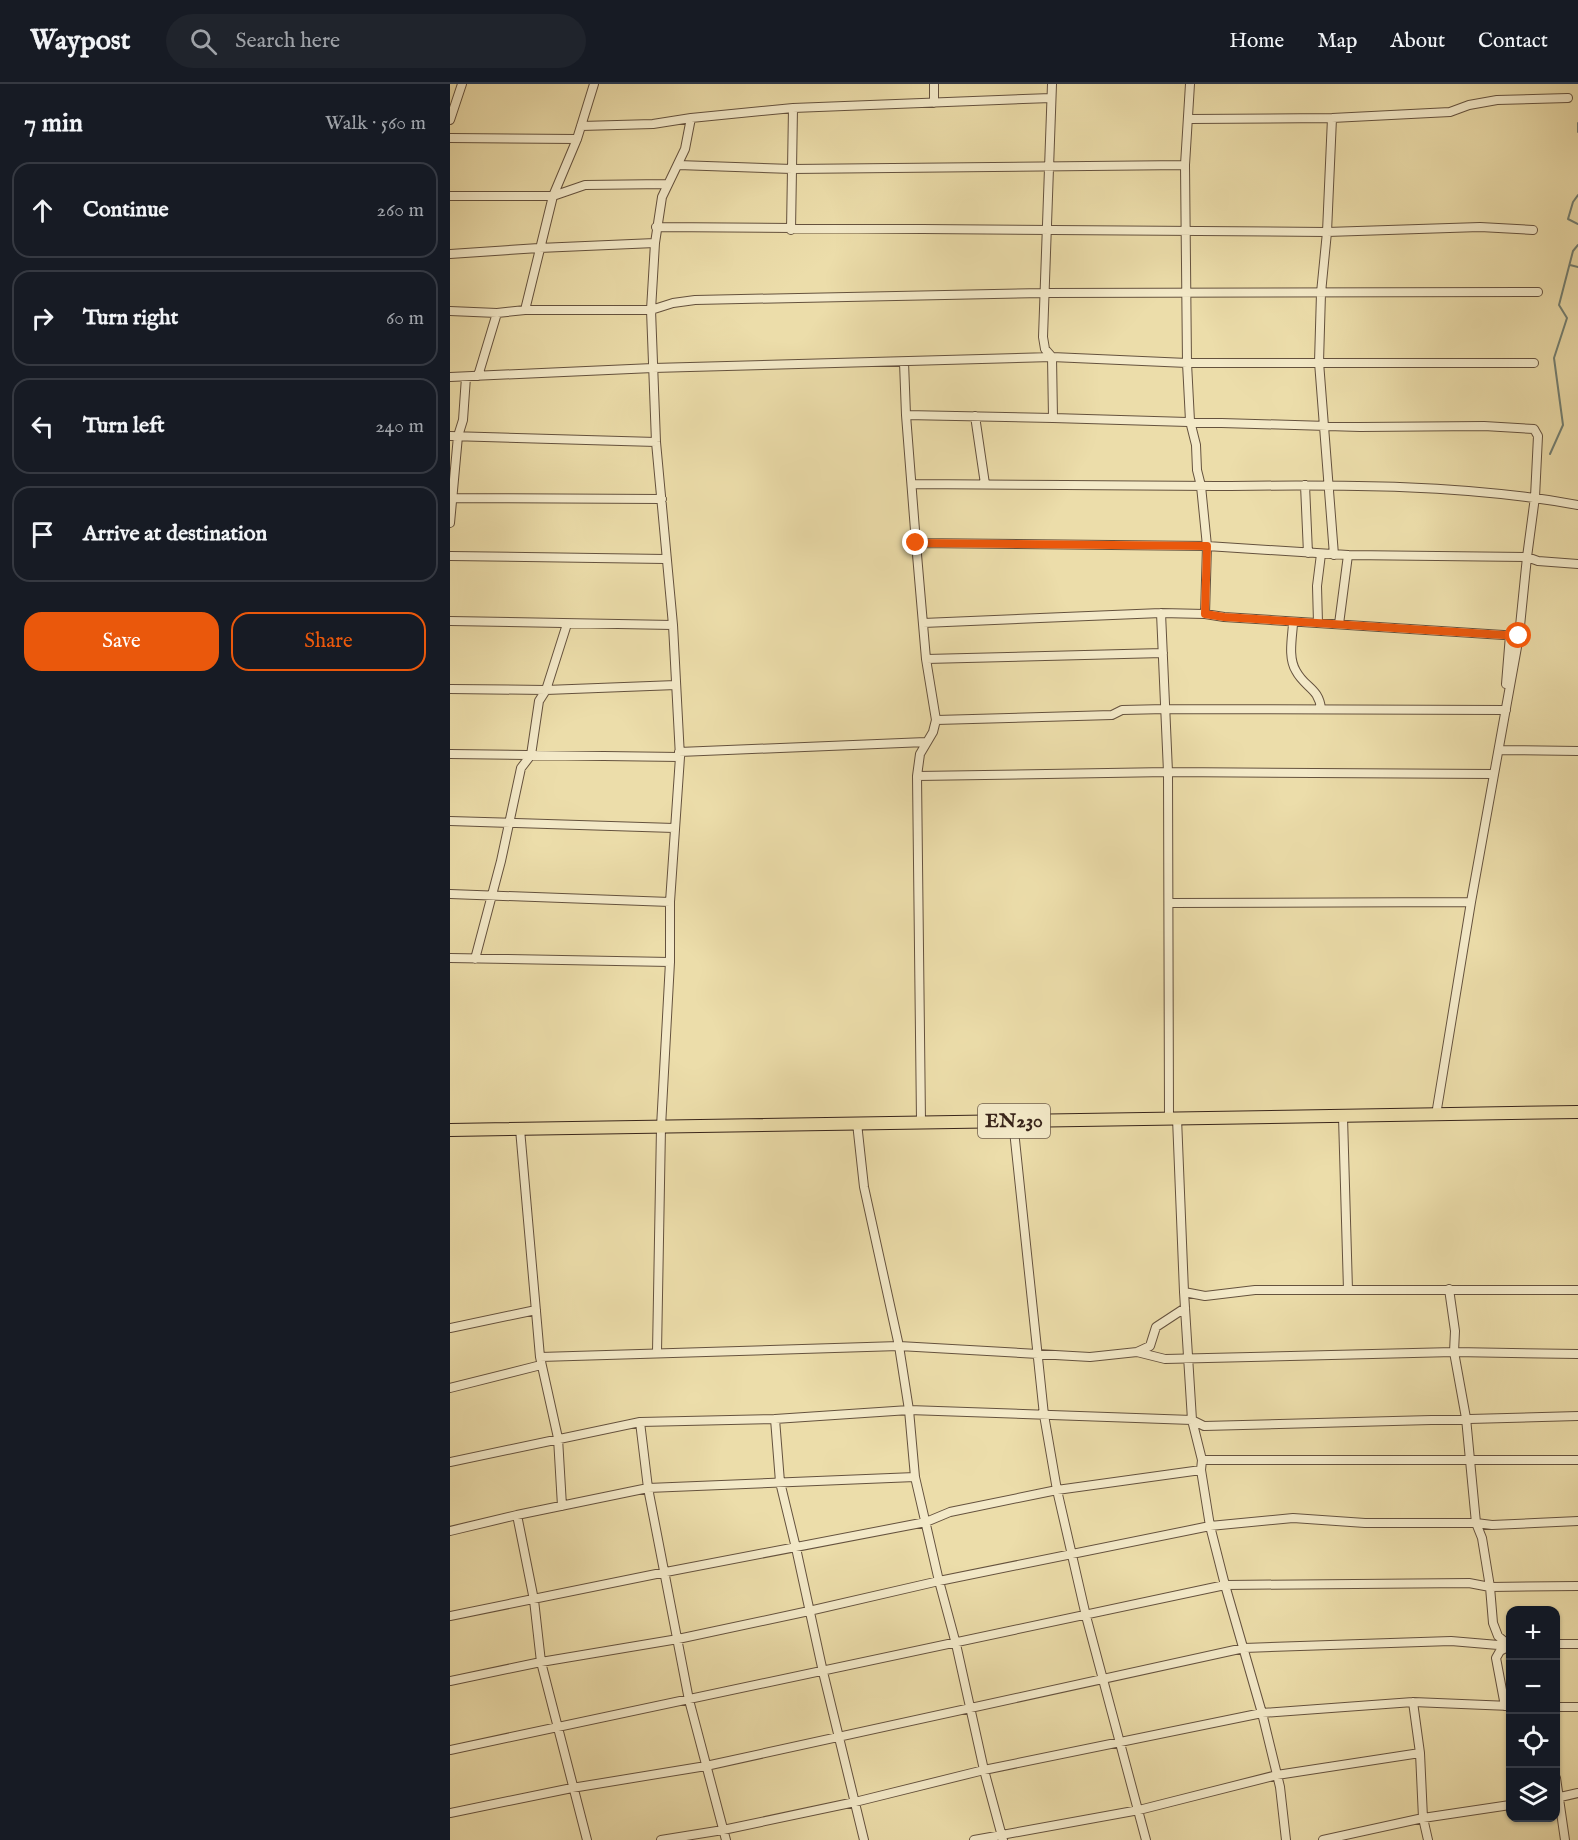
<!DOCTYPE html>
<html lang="en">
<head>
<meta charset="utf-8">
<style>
	body { margin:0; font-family:"IM FELL English",serif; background:#20242c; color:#f1f3f6 }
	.controls { position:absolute; right:18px; bottom:18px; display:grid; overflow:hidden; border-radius:12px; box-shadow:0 2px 4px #0004 }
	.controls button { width:54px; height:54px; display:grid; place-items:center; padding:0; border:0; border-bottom:2px solid #363941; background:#171b24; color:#f1f3f6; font:30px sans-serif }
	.stop { position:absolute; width:18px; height:18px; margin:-14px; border:4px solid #ea580c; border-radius:50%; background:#fff }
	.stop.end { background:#ea580c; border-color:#fff; box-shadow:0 2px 6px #0008 }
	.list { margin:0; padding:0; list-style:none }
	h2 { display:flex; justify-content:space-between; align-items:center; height:78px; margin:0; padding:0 24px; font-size:26px }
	h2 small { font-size:20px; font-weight:400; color:#9ea1a6 }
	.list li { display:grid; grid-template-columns:39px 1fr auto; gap:18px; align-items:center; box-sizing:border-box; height:96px; margin:0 12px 12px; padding:0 12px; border:2px solid #363941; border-radius:18px }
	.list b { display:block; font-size:22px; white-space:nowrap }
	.list em { font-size:20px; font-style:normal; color:#9ea1a6 }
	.actions { display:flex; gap:12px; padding:18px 24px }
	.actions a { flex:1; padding:14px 0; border:2px solid #ea580c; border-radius:18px; text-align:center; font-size:21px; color:#ea580c }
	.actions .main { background:#ea580c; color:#fff }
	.icon { flex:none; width:33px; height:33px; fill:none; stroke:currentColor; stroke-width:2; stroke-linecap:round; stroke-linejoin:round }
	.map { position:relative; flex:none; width:1128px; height:1756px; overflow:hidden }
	header { display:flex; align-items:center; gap:36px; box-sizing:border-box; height:84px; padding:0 30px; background:#171b24; border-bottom:2px solid #363941 }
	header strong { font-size:28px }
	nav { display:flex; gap:33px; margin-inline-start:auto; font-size:21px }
	.search { width:420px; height:54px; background:#20242c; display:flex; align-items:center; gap:15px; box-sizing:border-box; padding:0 21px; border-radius:33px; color:#9ea1a6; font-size:22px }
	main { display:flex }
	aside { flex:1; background:#171b24 }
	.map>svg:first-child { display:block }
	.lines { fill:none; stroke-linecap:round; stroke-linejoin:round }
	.stream { stroke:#727f73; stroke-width:2 }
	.street-casing { stroke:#65523e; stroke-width:10 }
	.primary-casing { stroke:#38241a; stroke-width:14 }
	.street { stroke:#f3e9c8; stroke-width:8 }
	.primary { stroke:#ecddaa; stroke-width:12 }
	.route { stroke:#ea580c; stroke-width:8 }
	.labels { text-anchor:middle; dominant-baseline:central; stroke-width:5; stroke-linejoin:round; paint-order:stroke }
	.shield { fill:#f3e9c8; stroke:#705f4e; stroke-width:1.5 }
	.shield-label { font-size:20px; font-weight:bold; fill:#38241a }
</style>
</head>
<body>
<header>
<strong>Waypost</strong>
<div class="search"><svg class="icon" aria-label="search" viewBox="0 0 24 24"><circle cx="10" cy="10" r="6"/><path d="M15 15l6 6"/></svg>Search here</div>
<nav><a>Home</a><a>Map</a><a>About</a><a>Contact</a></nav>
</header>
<main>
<aside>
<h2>7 min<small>Walk · 560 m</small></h2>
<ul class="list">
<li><svg class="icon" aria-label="ahead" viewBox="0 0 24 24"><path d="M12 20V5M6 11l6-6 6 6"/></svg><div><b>Continue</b></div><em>260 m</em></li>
<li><svg class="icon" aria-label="right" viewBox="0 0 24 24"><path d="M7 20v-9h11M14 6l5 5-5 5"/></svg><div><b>Turn right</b></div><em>60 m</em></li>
<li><svg class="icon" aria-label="left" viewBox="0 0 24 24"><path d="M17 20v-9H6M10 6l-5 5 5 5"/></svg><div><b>Turn left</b></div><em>240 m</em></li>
<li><svg class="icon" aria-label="arrive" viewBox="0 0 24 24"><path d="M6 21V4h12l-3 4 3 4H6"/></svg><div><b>Arrive at destination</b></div></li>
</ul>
<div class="actions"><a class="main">Save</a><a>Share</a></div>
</aside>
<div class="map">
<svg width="1128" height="1756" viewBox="0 0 1128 1756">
	<rect width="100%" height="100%" fill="#ecddaa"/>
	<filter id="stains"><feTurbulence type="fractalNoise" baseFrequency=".00333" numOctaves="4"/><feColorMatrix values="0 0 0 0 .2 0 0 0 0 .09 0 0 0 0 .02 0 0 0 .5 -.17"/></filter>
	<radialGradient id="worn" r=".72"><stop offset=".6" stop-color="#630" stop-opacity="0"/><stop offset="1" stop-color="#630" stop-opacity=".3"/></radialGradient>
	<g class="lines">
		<path class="stream" d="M1128,39v9
			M1128,111l-5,7 -5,17 10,5
			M1120,181l8,2
			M1100,370l13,-29 -9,-67 13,-40 -8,-13 14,-54 5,-6"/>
		<defs>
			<path id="street" d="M602,0l-9,253 2,12 7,8 135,6h347
				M740,0l-5,81 2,198 3,58 6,24 1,25 4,16 6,60 -2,68
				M484,19v-19
				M882,34l-5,114 -6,61 -2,69 15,193
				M739,35l143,-1 118,-6 19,-7 28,-5 71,-2
				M0,36l12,-36
				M131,42l72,-2 38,-6 102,-10 258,-10
				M0,54l127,1
				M228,81l114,4 393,-4
				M0,112h103l32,-11 82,-1
				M206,143l671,5 153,-5 53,3
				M341,146l2,-122
				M0,170l89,-6 116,-5
				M75,226l28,-114 24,-57 17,-55
				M0,227l47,2 28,-3h126l22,-7 22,-3 348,-7 495,-1
				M454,278l2,53 10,128 10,116 10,61 -3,12 -13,22 -3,22 4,345
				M28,292l19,-63
				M0,293l203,-9 399,-11 1,61 307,9 124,-1 50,3 4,7 -3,61 -8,60 -8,79 -48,266 -35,213
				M456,331l147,3
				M525,332l10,68
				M0,352l206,6
				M462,400c101,0 203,2 304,2 121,-1 243,-3 362,19
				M855,401l3,68
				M0,414l212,1
				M0,439l8,-87 5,-16 3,-43
				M466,459l291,3 141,9 179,2 11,4 40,3
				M0,472l215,3
				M711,529l7,159 1,346
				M0,537l223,4
				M473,539l238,-10 44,1 19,3 295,19
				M868,539l-1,-37 4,-32
				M843,540c-1,15 -5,34 3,47 9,17 23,17 25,38
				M889,540l9,-69
				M476,575l237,-6
				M1056,600l4,-49
				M0,605l96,1 130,-5
				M486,636l176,-5 10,-5 44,-1 340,1
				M1049,666l79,1
				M229,668l247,-10
				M0,670l230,3
				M467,692l251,-4 326,2
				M0,737l224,7
				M0,810l220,8
				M719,819l302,-1
				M0,874l220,4
				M25,875l26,-98 20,-93 10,-13 8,-54 7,-11 21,-66
				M893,1033l5,173
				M727,1034l7,174 8,128 10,40 -1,10 9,56 15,59 37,128 18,74 6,53
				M563,1037l31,294 13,75 29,126 60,224
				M407,1039l7,64 35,159 10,64 6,67 24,104 17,63 28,126 19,70
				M70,1045l20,228 18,81 4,68
				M999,1205l6,42 -1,21 12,66 10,105 6,15 8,49 3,36 5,13 12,10 -10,5 -4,7 9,48
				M734,1208l21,4 50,-6h323
				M0,1244l86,-18
				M207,1268l4,-225 9,-165v-60l10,-145 -7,-132 -17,-183 -5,-132 4,-67 7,-46 23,-48 6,-31
				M687,1268l13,-6 6,-19 29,-19
				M90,1273l359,-11 191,11 47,-5 28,7 289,-7 124,2
				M0,1304l91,-23
				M325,1335l5,63 16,66 27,124 41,168
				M190,1338l8,66 41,212 37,140
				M752,1376h376
				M0,1378l190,-40 135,-3 134,-9 283,10 12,6 374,-10
				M67,1431l17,85 7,62 46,178
				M0,1447l67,-16 131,-27 267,-11
				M0,1532l216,-44 260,-50 24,-10 107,-22 144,-20
				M1106,1560h22
				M0,1597l91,-19 137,-23 131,-28 130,-30 271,-55 83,-8 72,5h111l16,2 86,-4
				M963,1618l7,51 3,65 5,22
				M1106,1623h22
				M0,1666l775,-165 244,-2 21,4 88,-1
				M1106,1694l9,62
				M1106,1714l22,-5
				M0,1729l122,-25 134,-22 538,-118 207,-7 59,5
				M211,1756l62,-10 132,-28 129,-32 278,-57 151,-11 97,4
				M524,1756l165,-30 138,-35 143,-22
				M873,1756l100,-22 87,-13"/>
			<path id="primary" d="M0,1046l1128,-18"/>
		</defs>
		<use href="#street" class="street-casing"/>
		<use href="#primary" class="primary-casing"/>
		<use href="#street" class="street"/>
		<use href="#primary" class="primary"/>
	</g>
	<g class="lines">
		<path class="route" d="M466,459l291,3 -2,68 19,3 295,19"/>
	</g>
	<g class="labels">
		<rect class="shield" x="528" y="1020" width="72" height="34" rx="4.5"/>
		<g class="shield-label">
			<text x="564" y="1037">EN230</text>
		</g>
	</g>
	<rect width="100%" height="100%" filter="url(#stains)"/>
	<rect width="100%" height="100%" fill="url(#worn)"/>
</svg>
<div class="controls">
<button>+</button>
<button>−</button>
<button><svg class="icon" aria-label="locate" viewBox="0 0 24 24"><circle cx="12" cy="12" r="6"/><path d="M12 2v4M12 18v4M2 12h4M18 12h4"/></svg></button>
<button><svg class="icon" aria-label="layers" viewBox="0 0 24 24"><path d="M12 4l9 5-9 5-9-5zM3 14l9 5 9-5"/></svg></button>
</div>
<div class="stop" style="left:1069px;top:552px"></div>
<div class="stop end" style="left:466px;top:459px"></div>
</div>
</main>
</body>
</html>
